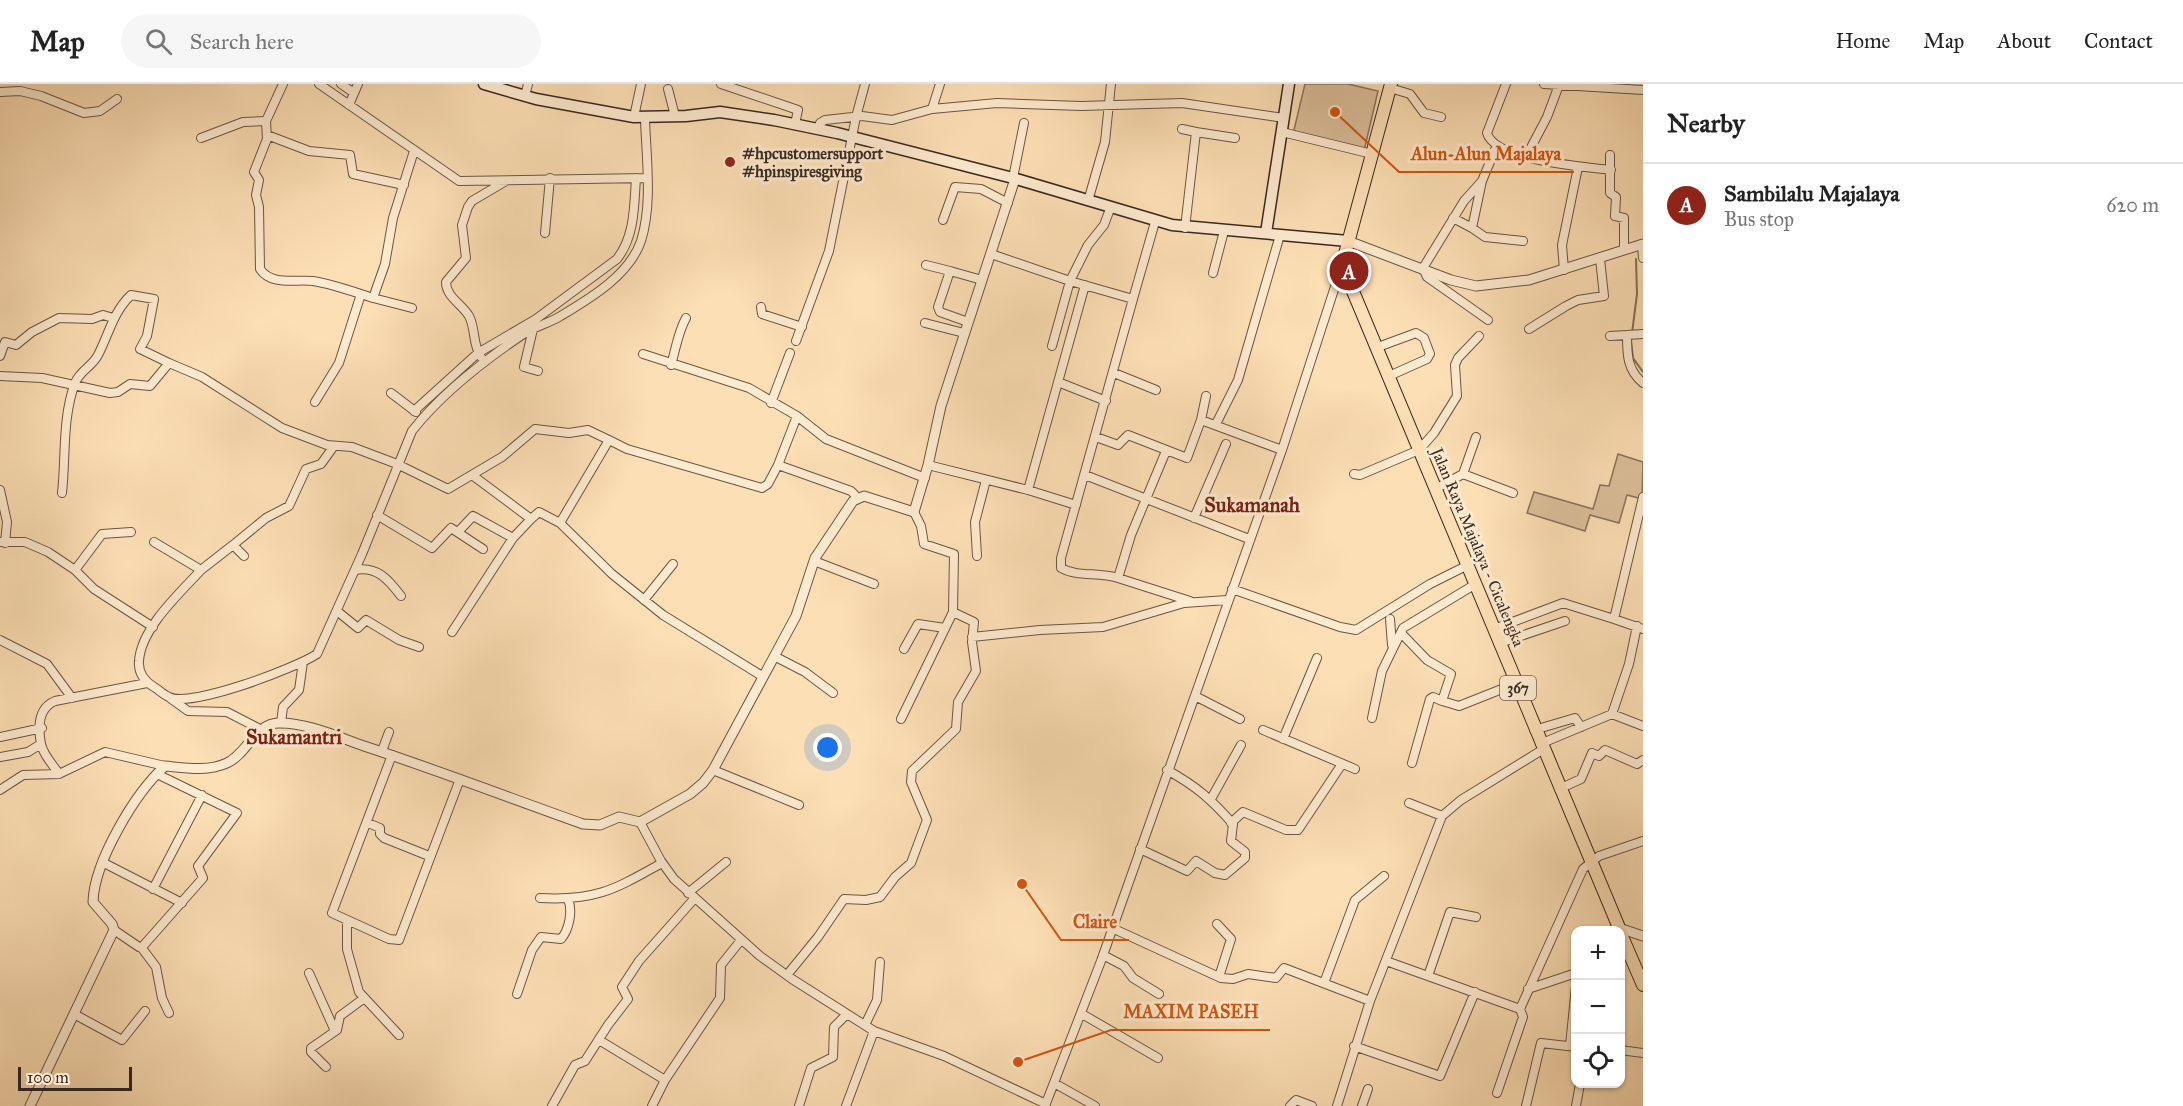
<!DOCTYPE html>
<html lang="en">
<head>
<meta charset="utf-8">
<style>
	body { margin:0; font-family:"IM FELL Great Primer",serif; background:#f6f6f6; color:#222 }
	.controls { position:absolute; right:18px; bottom:18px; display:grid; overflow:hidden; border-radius:12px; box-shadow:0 2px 4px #0004 }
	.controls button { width:54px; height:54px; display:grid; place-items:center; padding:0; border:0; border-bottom:2px solid #e0e0e0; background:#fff; color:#222; font:30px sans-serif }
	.scale { position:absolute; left:18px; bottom:15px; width:114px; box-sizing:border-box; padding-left:6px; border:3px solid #382820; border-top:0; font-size:16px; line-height:21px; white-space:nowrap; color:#382820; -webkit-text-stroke:4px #feeacf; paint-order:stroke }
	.you { position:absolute; left:828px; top:664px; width:21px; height:21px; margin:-15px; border:4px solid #fff; border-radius:50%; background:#1a73e8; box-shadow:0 0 0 9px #1a73e833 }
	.badge { display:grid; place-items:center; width:39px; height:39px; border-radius:50%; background:#8f2418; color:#fff; font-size:20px; font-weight:700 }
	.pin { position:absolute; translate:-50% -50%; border:3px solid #fff; box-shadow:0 2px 6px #0006 }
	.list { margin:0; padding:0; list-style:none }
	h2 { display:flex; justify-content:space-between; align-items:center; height:78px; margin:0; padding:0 24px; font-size:26px }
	h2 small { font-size:20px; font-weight:400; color:#767676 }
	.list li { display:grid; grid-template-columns:39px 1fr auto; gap:18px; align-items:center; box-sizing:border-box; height:84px; padding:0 24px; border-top:2px solid #e0e0e0 }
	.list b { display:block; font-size:22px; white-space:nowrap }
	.list p { margin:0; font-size:20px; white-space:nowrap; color:#767676 }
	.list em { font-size:20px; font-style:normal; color:#767676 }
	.icon { flex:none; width:33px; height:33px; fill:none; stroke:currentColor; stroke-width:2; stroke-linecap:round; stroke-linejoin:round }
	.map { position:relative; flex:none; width:1643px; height:1022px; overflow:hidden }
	header { display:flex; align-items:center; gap:36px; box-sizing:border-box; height:84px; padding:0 30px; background:#fff; border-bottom:2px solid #e0e0e0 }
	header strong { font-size:28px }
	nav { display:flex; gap:33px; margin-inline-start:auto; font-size:21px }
	.search { width:420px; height:54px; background:#f6f6f6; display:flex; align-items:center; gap:15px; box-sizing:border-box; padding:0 21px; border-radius:33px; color:#767676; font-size:22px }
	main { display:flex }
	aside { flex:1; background:#fff }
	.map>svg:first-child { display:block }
	.green { fill:#dcc09c; stroke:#8a745e; stroke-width:1.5 }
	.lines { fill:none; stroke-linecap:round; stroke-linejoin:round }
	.stream { stroke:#86715b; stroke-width:2 }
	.minor-casing { stroke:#695645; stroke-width:10 }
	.tertiary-casing { stroke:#695645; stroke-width:11 }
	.secondary-casing { stroke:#382820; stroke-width:13 }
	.primary-casing { stroke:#382820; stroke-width:14 }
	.minor { stroke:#feeacf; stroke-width:8 }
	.tertiary { stroke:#feeacf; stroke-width:9 }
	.secondary { stroke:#feeacf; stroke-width:10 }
	.primary { stroke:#fddfb5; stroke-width:12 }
	.poi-dot { fill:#8f2418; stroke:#feeacf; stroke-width:2 }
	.labels { text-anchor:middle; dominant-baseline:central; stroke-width:6; stroke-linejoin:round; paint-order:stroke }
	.shield { fill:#feeacf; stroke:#736254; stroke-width:1.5 }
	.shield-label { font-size:15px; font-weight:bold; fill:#382820 }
	.poi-label { font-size:16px; font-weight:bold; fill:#382820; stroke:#feeacf; text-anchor:start }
	.street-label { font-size:16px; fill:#382820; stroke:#feeacf }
	.quarter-label { font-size:20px; font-weight:bold; fill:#7a1f14; stroke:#feeacf }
	.leader { fill:none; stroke:#d6540e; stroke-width:2 }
	.callout-dot { fill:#d6540e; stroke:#feeacf; stroke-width:2 }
	.callout-label { font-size:18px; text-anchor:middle; font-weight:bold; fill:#d6540e; stroke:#feeacf; stroke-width:6; stroke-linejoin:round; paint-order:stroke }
</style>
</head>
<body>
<header>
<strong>Map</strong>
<div class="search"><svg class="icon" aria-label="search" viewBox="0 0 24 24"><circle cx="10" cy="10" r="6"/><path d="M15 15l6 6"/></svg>Search here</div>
<nav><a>Home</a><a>Map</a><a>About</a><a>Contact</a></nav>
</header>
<main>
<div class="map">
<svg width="1643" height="1022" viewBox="0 0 1643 1022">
	<rect width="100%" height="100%" fill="#fddfb5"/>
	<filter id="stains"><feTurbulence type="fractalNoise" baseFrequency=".00333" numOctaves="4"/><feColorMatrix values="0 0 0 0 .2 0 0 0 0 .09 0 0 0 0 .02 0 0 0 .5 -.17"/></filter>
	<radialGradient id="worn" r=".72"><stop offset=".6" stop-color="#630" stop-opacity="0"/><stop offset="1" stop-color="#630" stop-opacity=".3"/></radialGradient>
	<path class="green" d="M1305,0h43l30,7 -14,60 -71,-17z
		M1618,370l25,8 -1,37 -15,-4 -8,28 -29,-8 -5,16 -58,-18 7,-21 59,17 7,-24 9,1z"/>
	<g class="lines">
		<path class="stream" d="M1636,175l1,35 -6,47 2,17 10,14"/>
		<defs>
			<path id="minor" d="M283,0l-17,37 1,18 -13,33 5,8 -3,15 3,12 1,62c11,17 36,10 53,12 20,3 41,11 60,17l12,-34 8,-46 21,-67
				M319,0l140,97 187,-3
				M341,0l13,9
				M721,0l77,26 -3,14
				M1506,0l-19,49c8,28 99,34 124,37
				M1544,0l99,6
				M1390,4l20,6 14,19 17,4
				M668,5l7,27
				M0,8l20,-1 21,5 43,17 16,-2 17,-12
				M525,12l3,-12
				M349,21l9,-21
				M932,25l8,-25
				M634,33l7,-33
				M818,45l2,-6 5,-3 37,-4 30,4 40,-11 65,-6 84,3 101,-3 102,15
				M1182,45l14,3 -11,96
				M1196,48l39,6
				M1282,48l90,22
				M267,51l42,16 41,4 3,19 51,11
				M201,54l42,-16 23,-1
				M1610,71v38l6,4 -1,19 9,2v32
				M1526,73l21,-40 12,-32
				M1013,94l11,-55
				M1482,97l-10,47 13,9 38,4
				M1088,117l17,-59 6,-58
				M1110,125l-6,16 -16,20 -18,36 63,18 22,-77
				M1453,134l19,10
				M943,136l12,-33 26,2 27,14
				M545,149l5,-55
				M1642,160l1,14
				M991,170l79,27 -18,65
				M926,181l24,6
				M1564,186l-2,-25 16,-78
				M1213,189l11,-42
				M373,214l39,10
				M1133,215l-72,259v10c16,9 37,4 57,10l13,-43 35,-84
				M761,223l1,7 40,13
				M1488,236l-61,-43 -4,-9 41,-67 18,-20 15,-36
				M968,238l-28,-10 -2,-5 12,-36 32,9
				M925,239l39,10
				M533,245l-9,38 14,4
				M1529,245l37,-23 12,-6 26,-4 -4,-37
				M1643,250l-16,1c0,19 0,35 16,48
				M1610,252l17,-1
				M796,257l33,-90 27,-134 9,-33
				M1378,263l38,-14 8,5 6,16 -3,5 -38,17
				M643,270l106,34 48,28 29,23 99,39
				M0,272l5,-14 11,3 16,-13 27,-14 33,1 11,-4 10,3
				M481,273c-9,-13 -5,-28 -12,-41 -7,-12 -23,-19 -23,-34l20,-24 -4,-33 6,-18 4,-6 34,-20
				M671,281c5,-17 7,-33 15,-47
				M1114,289l42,17
				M0,292l42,2 68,15 8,-1 12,-8 20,2 19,-23 33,14 80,51 45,17 25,2 45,17 51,25 54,-32 33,-28 34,4 19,-3 21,10 -49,83 52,51 51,41 99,61
				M1058,298l48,19
				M391,309l25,19
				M315,318l24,-39 22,-69
				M771,319l19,-50
				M414,327l64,-58 58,-34 81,-60c18,-23 17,-53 19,-81
				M1201,336l81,30
				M1216,340l22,-44 42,-145
				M1096,353l22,8 10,-10 59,23 14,-38 5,-24
				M609,356l18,9 135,39 6,-4 10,-19 73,26 6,6
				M778,381l19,-49
				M928,381l100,25 57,-205
				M1354,390l6,1 59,-25 15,-17 23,-37 -2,-31 3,-7 21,-22
				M1463,390l13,-37
				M472,391l59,44 8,-7 21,11
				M1085,391l164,64
				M1437,404l26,-14 50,19
				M0,406l7,32 -2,21
				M1028,406l48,15
				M62,409c4,-36 0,-75 13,-110 5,-13 17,-16 23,-28 11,-21 15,-43 33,-60l23,4 -7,37 -7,13 29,14
				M377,431l55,33 19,-20 32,21
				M1194,434l32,-74
				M458,448l15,-16 40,22 18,-19
				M0,458h25l23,10 27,18 19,19 59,38
				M154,458l47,28c-21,23 -60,58 -62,91 -1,12 5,20 15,26 5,3 10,8 15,10 22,11 127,-29 148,-43l45,-100 50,-123c30,-38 70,-69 110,-96 11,-8 25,-11 37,-18 30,-18 70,-41 82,-76 12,-38 5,-85 4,-123
				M233,461l33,-27 23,-12 17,-37 15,-5 13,-18
				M977,472l-2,-34 11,-42
				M814,477l60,23
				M75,486l27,-36 29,-2
				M201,486l32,-25 11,11
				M355,486c22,-4 33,9 46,26
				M1118,494l72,23
				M1232,505l108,38 16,3 74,-46 36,-18
				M644,516l29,-36
				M337,527l21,17 8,-8 33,20 20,7
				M1390,535l2,26
				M1614,535l29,10
				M1494,545l69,-26 51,16 29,-122
				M452,548l61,-94
				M1402,550l25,26 24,14 -9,27 -9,-4 -3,2 -18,64
				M972,553l68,-7 63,-3 81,-24 43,-3
				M0,556l47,24 25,34
				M1500,559l65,-22
				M904,565l14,-25 27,4
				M774,572l31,16 28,21
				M1195,612l45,23
				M170,614l18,13 39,1 35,18
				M1442,617l17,5 58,-23
				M1612,630l17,-50 8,-38
				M1372,634l10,-47 21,-43 71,-43
				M901,635l52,-107
				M281,639l2,-16 16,-17 4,-28
				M1263,646l92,39
				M1534,646l41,-12 6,9
				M0,653l42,-9
				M1283,655l34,-81
				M1540,660l72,-30 31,12
				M382,667l7,-19
				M392,671l-60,158 57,26 10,1 61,-161
				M0,673l28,-5 13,-8
				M713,686l86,35
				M59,690c-5,-8 -16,-19 -18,-30 -3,-16 -3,-36 14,-43l92,-18
				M1559,705l22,-10 11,-26 7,3 6,-6 32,14 6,-4
				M0,706l23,-15 36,-1 46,-22 60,14
				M1211,715l30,-54
				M1409,719l33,13
				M640,738l21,39 13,18 86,77 32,23 82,52 70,25 102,48
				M368,739l12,5v6l4,4 45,18
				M1231,739l12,-11 43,18h12l44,-66
				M1140,765l47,22 9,-10 19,12 10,2 20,-17v-6l-14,-11 2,-17c-22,-25 -37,-38 -66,-54
				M104,779l78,40
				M153,805l49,-94
				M688,809l38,-31
				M540,814c57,3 75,-9 122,-35
				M347,837v28l12,43 40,43
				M1217,840l14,15 -12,38
				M1112,844l109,50 12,1 15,-5 28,4 8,-10 86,33
				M114,846l25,17 4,-1 60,-68 -5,-12 39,-53 -80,-39
				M141,863l15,20 6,31 7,15
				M1103,871l21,11 9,12 26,16
				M1386,877l134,48 63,-140 16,-13 44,-15
				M309,889l26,58
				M787,891l31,-38 26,-38 22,1 14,-3 15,-20 16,-14 16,-43 -16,-38 1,-11 44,-42 2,-27 18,-31 -4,-29 2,-20 -21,-10 1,-58 -30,-10 -3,-18 -7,-14
				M1428,892l22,-64 26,5
				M1324,899l31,-83 29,-24
				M1528,905l48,-16
				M517,910l15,-44 9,-13 20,2c8,-9 12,-28 7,-40
				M74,930l48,26 23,-29
				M1082,930l76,44
				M865,941l12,-25 3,-38
				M599,956l66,40
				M1354,962l86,30 35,-84
				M1570,962l6,-60
				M1620,966l23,3
				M326,983l-15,-15v-4l26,-18 3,-14 23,-17
				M1054,999l41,23
				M1497,1009l26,-76 -3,-8
				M552,1022l23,-41 10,-4 23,-36 20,-26 -6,-12 17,-26 55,-62
				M652,1022l13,-26 55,-82 1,-33 20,-25
				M799,1022l12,-38 22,-11 1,-30 13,-13
				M846,1022l28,-75
				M1045,1022l56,-145 181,-511 60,-185
				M1290,1022l6,-6 16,6
				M1337,1022l33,-105 72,-185 19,-16 81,-50
				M1362,1022l6,-17
				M1526,1022l15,-63 35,4
				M1576,1022l4,-22"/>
			<path id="tertiary" d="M1348,157l103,39 25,6 53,-6 114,-36
				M1619,844l24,8
				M30,1022l84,-176 -2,-6 -19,-22c1,-40 42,-109 72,-136 21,2 42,6 62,-3 20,-9 29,-41 53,-40 28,0 58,14 84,23 73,24 146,52 219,78l17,1 19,-8 21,5 50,-28 13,-11 10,-13 83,-154 19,-58 38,-57 11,-5 50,16 14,-47 13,-59 74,-227"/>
			<path id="secondary" d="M484,0l52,15 98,18 52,-1 34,-4 54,8 63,13 176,45 159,47 176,16
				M1266,149l23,-149"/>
			<path id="primary" d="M1391,0l-49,181 278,665
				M1620,848l23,53"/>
		</defs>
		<use href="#minor" class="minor-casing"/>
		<use href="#tertiary" class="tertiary-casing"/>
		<use href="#secondary" class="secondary-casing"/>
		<use href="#primary" class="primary-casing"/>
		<use href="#minor" class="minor"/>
		<use href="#tertiary" class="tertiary"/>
		<use href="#secondary" class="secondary"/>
		<use href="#primary" class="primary"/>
	</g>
	<circle class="poi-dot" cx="730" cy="78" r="6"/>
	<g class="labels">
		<rect class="shield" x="1500" y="592" width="36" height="24" rx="4.5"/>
		<g class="shield-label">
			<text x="1518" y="604">367</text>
		</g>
		<g class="poi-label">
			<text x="742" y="69">#hpcustomersupport<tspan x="742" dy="18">#hpinspiresgiving</tspan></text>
		</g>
		<g class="street-label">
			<text transform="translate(1478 463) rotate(67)">Jalan Raya Majalaya - Cicalengka</text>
		</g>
		<g class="quarter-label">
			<text x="1252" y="421">Sukamanah</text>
			<text x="294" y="653">Sukamantri</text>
		</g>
	</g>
	<path class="leader" d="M1335 28L1399 88H1574M1022 800L1061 856H1129M1018 978L1111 946H1270"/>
	<g class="callout-dot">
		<circle cx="1335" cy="28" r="6"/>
		<circle cx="1022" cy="800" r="6"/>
		<circle cx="1018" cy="978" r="6"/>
	</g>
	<g class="callout-label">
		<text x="1486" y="76">Alun-Alun Majalaya</text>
		<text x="1095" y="844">Claire</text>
		<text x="1191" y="934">MAXIM PASEH</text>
	</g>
	<rect width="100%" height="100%" filter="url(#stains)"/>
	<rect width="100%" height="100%" fill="url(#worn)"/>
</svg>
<div class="controls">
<button>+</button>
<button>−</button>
<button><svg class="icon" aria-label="locate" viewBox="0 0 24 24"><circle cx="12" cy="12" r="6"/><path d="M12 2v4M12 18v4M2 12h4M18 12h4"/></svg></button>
</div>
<div class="scale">100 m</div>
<div class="you"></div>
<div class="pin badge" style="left:1349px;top:187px">A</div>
</div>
<aside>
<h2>Nearby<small></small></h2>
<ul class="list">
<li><span class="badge">A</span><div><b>Sambilalu Majalaya</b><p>Bus stop</p></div><em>620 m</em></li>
</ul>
</aside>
</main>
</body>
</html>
